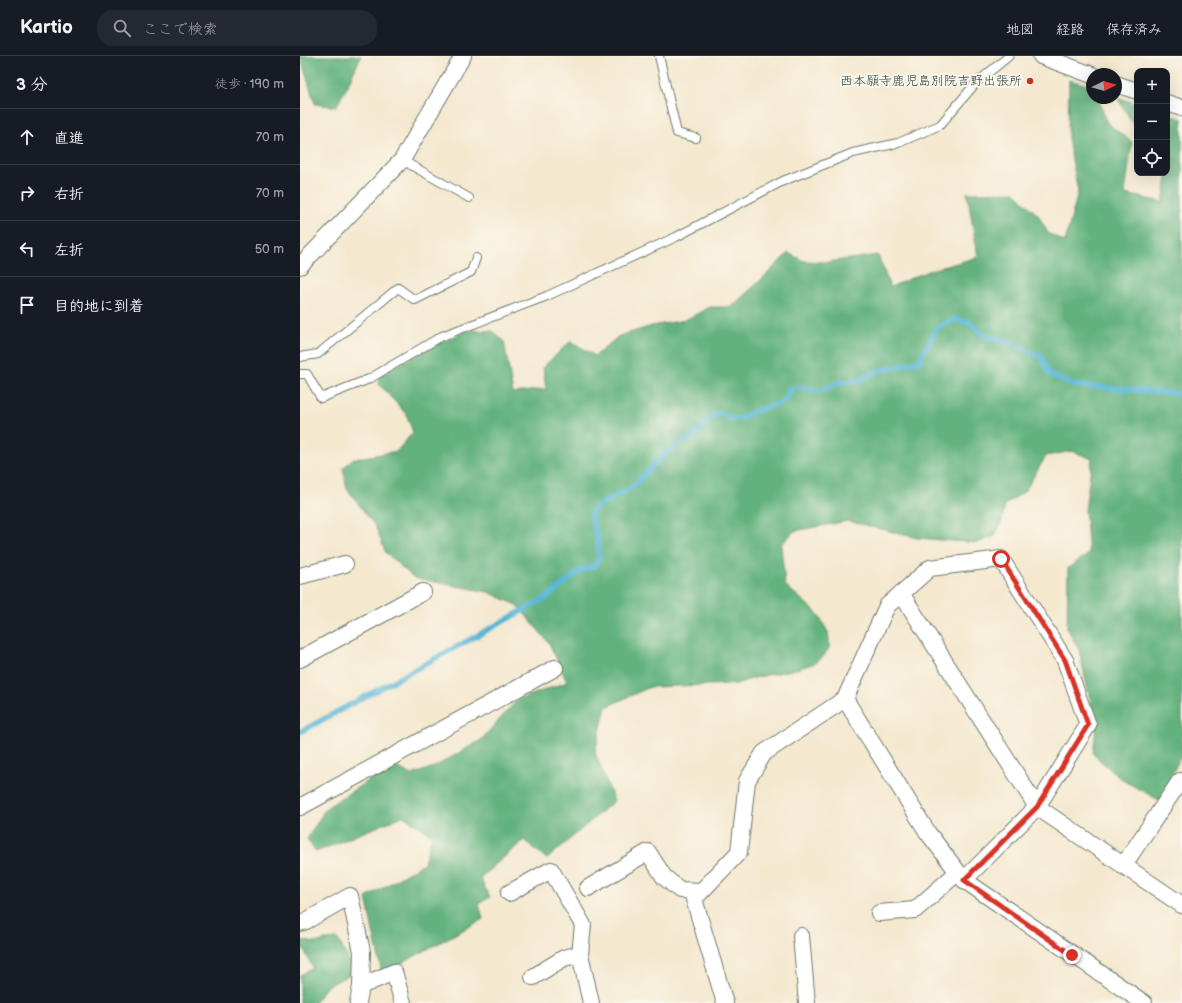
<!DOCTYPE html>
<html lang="ja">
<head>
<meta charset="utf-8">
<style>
	body { margin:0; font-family:"Balsamiq Sans","Klee One",sans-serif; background:#242831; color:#f1f3f6 }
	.controls { position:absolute; right:12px; top:12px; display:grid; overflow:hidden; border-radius:8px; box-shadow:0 4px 16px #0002 }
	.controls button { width:36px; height:36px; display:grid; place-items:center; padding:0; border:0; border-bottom:1px solid #363941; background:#171b24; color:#f1f3f6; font:20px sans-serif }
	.compass { position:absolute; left:786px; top:12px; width:36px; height:36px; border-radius:50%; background:#171b24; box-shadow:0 4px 16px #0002; rotate:85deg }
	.stop { position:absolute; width:12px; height:12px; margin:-9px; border:3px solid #d93025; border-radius:50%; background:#fff }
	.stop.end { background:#d93025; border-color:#fff; box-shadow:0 1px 4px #0008 }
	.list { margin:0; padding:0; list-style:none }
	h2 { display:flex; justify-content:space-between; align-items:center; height:52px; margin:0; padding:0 16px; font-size:17px }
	h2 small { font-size:13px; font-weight:400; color:#9ea1a6 }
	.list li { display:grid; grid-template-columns:26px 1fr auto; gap:12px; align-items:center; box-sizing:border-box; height:56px; padding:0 16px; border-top:1px solid #363941 }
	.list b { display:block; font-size:15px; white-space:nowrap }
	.list em { font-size:13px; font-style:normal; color:#9ea1a6 }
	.icon { flex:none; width:22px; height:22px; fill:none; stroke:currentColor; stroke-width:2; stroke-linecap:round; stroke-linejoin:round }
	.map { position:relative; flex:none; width:882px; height:947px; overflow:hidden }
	header { display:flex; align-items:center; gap:24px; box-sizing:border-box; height:56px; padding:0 20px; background:#171b24; border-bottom:1px solid #363941 }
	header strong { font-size:19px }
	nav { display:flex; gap:22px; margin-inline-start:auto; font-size:14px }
	.search { width:280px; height:36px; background:#242831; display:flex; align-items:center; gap:10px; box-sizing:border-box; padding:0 14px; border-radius:16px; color:#9ea1a6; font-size:15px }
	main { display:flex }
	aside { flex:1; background:#171b24 }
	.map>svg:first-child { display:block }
	.forest { fill:#64b27e; stroke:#427859 }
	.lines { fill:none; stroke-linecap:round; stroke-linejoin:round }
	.stream { stroke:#57b6d6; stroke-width:5.5 }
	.lane-casing { stroke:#6a796a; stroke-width:10 }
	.street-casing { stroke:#6a796a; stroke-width:18 }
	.lane { stroke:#fff; stroke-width:8 }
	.street { stroke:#fff; stroke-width:16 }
	.route { stroke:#d93025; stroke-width:5 }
	.poi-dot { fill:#c8321e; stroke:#fbf7ec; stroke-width:1.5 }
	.labels { text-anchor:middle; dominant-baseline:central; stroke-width:4; stroke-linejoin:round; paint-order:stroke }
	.poi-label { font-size:13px; fill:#1f3d34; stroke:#fbf7ec; text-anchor:end }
</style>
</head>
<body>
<header>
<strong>Kartio</strong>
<div class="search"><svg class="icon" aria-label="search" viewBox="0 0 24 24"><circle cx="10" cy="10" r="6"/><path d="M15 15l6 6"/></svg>ここで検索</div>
<nav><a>地図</a><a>経路</a><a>保存済み</a></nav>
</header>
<main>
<aside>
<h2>3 分<small>徒歩 · 190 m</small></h2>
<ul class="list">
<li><svg class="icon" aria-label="ahead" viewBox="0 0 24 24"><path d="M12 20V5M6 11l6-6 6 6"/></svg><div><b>直進</b></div><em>70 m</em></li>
<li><svg class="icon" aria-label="right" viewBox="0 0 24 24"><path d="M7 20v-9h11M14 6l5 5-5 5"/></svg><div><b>右折</b></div><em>70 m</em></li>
<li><svg class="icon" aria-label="left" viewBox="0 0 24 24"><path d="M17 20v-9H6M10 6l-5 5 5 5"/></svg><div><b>左折</b></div><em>50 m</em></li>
<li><svg class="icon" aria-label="arrive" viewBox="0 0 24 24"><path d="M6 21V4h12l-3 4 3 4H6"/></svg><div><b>目的地に到着</b></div></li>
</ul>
</aside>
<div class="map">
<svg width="882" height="947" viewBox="0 0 882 947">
	<rect width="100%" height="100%" fill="#fbf7ec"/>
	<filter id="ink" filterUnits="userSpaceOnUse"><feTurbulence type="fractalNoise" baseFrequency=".025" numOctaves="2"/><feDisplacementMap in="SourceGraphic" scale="8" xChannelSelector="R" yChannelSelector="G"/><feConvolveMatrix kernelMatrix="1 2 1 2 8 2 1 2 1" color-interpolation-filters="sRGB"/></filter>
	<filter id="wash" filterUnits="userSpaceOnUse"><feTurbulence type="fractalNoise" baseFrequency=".012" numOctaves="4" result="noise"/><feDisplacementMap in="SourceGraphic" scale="16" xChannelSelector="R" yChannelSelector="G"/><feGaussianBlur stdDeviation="0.9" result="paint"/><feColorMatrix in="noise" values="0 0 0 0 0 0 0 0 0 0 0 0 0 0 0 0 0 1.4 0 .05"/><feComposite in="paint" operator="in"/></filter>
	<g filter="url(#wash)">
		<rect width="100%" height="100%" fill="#f4e8cf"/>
		<path class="forest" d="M0,0h61l-14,31 -11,20 -21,-3z
			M769,24l23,6v12h6l9,25 25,19 -7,52 38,8 9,-56 -5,-3v-29l15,5v635l-23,46 -37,-20 -29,-26 3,-27 -17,-77 -12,-22 1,-60 21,-14 -4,-44 7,-51 -20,-8 -26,5 -21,35 -20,14 -4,19 -6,12 -18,7 -60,-5 -69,-17 -54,10 -13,14 4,40 32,28 11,19 2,14 -6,10 -9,7 -18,6 -39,8 -23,7 -85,3 -44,20 -11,45 19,49 -67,58 -23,-19 -44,38 10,19 -11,7 4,15 -101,55 -16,-76 58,-35 8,-28 -29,-19 -87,36 -9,-13 19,-31 66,-43 20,10 24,-9 45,-26 36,-40 50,-18 -18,-39 -32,-38 -29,-13 -74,-14 -28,-25 -11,-27 -28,-37 -4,-21 10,-9 44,-8 16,-19 -7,-18 -27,-30v-9l64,-34 27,-11 23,1 11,10 9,52 33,-4 -3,-22 28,-26 24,15 24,-20 33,-10 33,-6 25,-13h21l31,-28 26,-26 16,8 23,1 51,-7 12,32 38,-16 50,-14 -11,-64 48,-1 23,23 10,18 17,9 13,-50 -10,-54z
			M817,41l20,7v24l-2,-1z
			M38,883l17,33 -28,14 -13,17h-14v-28l13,-7 -13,-26v-2l15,3 10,-3z"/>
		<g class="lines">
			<path class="stream" d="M0,676l246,-134 37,-29 12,-3 4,-10 -2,-20 -6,-20 4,-9 36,-19 34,-35 27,-17 23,-22h9l5,4 11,1 13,-7 30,-10 7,-12 7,-3 23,4 20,-9h15l20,-10 44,-11 18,-33 17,-9 16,4 14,12 15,4 43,18 7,17 24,11 109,9"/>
		</g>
	</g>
	<g filter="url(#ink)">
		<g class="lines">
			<defs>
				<path id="lane" d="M359,0l18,77 19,5
					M102,104l67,38
					M0,301l18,-3 80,-66 17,12 56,-28 5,-14
					M0,318h7l14,24 48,-19 73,-43 105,-40 129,-59 107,-56 70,-28 45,-10 42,-18 36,-42 33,-27"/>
				<path id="street" d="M741,0l51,19
					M816,28l21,7
					M867,47l15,5
					M0,210l102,-106 61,-104
					M0,520l45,-12
					M601,537l136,214 145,98
					M0,603l123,-67
					M545,643l83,134 36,47 180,123
					M0,751l255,-139
					M823,810l57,-85 2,1
					M288,832l60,-36 16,25 16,13 20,1
					M209,837l42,-23 32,55 -3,29 11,49
					M579,857l36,-3 43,-38
					M0,867l6,-2 44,-25 12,56 -1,34 -3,17
					M501,880l6,67
					M233,921l31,-19 16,-4
					M61,930l33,-14 9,31
					M425,947l-31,-104 45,-47 8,-71 17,-28 81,-54 42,-93 43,-38 71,-9 64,101 23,65 -51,82 -73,73"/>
			</defs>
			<use href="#lane" class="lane-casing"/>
			<use href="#street" class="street-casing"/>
			<use href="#lane" class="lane"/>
			<use href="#street" class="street"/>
		</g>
	</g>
	<g class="lines" filter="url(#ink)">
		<path class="route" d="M701,503l64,101 23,65 -51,82 -73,73 108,75"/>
	</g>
	<circle class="poi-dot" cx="730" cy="25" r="4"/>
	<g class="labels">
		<g class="poi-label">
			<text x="722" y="25">西本願寺鹿児島別院吉野出張所</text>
		</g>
	</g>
</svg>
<div class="controls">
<button>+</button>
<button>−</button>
<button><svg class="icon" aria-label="locate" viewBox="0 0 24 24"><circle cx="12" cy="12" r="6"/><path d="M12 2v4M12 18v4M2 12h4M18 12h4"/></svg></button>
</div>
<svg class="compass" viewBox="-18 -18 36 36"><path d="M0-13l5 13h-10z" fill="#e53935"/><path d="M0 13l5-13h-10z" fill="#9ea1a6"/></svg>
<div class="stop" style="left:701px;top:503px"></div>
<div class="stop end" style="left:772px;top:899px"></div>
</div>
</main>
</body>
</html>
